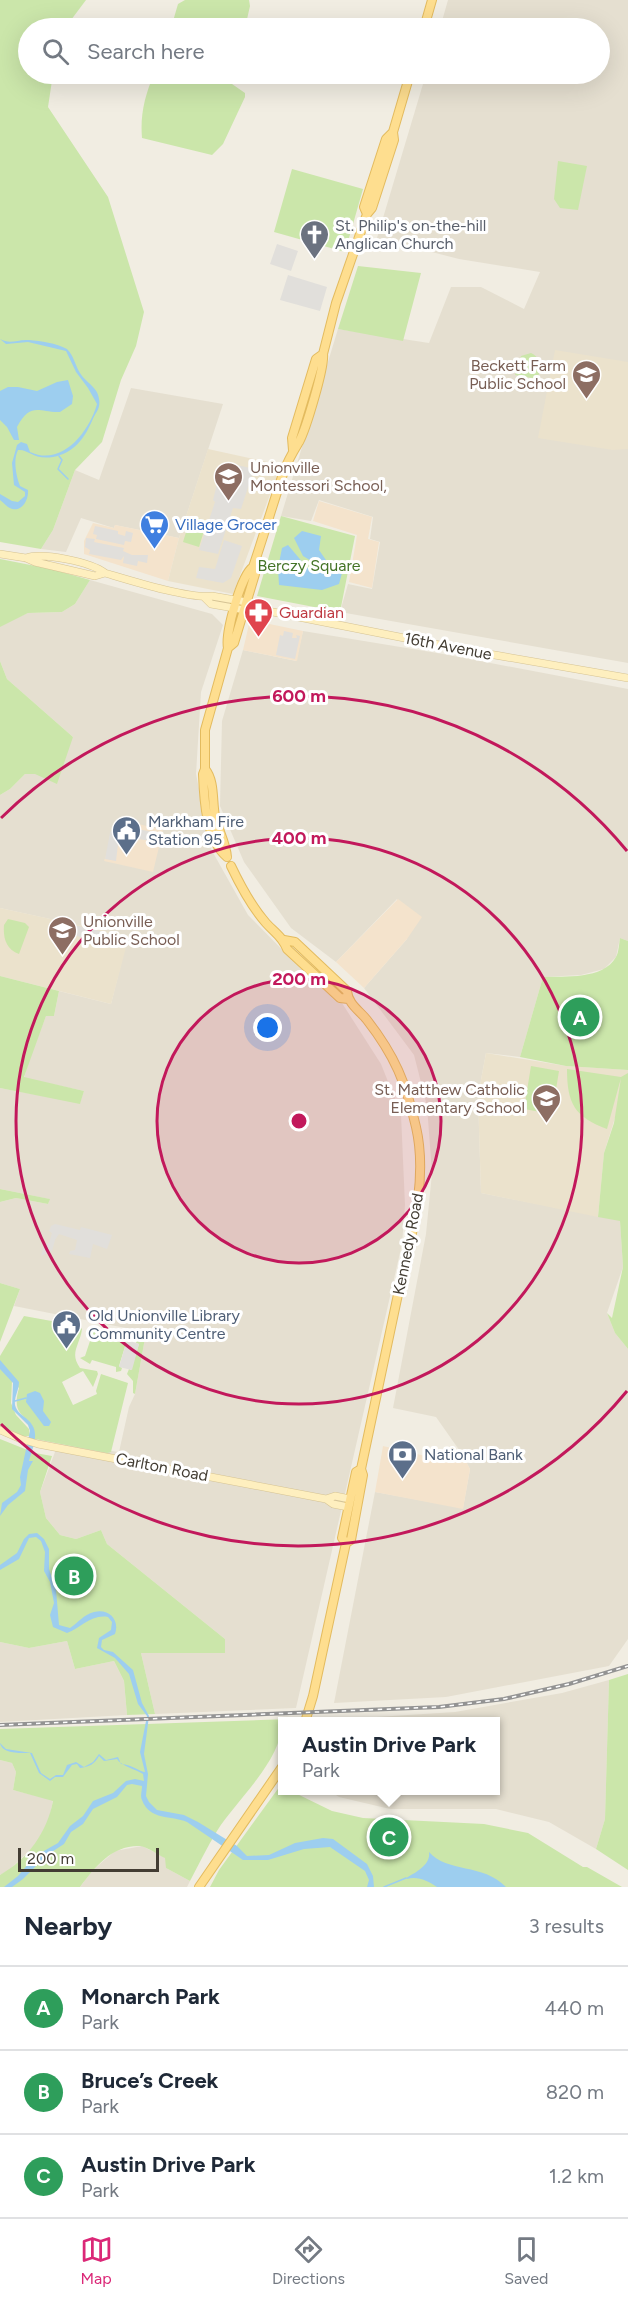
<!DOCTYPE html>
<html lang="en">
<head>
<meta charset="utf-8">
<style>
	body { margin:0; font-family:Figtree,sans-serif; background:#f2f2f3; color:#1f2937 }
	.scale { position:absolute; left:18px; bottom:15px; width:141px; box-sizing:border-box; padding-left:6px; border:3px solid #433d33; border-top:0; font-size:16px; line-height:21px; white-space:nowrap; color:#433d33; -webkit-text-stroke:4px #fff; paint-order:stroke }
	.you { position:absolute; left:268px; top:1028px; width:21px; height:21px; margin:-15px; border:4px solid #fff; border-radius:50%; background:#1a73e8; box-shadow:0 0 0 9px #1a73e833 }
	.badge { display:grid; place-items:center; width:39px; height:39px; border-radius:50%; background:#db2777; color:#fff; font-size:20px; font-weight:700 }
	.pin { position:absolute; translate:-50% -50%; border:3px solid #fff; box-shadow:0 2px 6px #0006 }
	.popup { position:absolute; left:278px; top:1717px; width:222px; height:78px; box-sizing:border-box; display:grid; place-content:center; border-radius:0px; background:#fff; filter:drop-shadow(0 2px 4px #0005); font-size:20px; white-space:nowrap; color:#747a83 }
	.popup b { font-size:22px; color:#1f2937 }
	.popup::after { content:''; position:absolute; left:50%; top:100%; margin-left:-12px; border:12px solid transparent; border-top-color:#fff }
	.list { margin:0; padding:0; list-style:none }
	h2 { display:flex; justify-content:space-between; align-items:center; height:78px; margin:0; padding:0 24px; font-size:26px }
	h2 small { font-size:20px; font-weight:400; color:#747a83 }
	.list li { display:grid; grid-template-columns:39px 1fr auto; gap:18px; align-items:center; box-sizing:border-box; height:84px; padding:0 24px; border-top:2px solid #e0e1e3 }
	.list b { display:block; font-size:22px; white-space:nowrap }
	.list p { margin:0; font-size:20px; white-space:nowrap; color:#747a83 }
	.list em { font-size:20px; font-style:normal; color:#747a83 }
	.icon { flex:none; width:33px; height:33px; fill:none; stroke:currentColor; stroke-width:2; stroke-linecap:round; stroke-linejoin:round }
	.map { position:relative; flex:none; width:628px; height:1887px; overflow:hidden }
	.search { position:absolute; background:#fff; box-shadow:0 6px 24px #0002; left:18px; right:18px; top:18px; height:66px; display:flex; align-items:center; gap:15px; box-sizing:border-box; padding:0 21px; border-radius:33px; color:#747a83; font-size:22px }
	.sheet { height:330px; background:#fff }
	nav { display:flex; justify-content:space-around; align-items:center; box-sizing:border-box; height:84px; border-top:2px solid #e0e1e3; background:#fff; font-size:16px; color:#747a83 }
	nav a { display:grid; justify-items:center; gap:3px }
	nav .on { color:#db2777 }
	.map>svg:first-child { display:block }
	.residential { fill:#e5dfd0 }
	.commercial { fill:#f4e3cc }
	.education { fill:#ebe2cc }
	.green { fill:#cbe6aa }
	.parking { fill:#e1dfdb }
	.water { fill:#9dceef }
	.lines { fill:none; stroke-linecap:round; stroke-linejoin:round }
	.stream { stroke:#9dceef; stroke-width:1.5 }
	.secondary-casing { stroke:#d5c394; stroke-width:8 }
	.primary-casing { stroke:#e3bb5f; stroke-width:10 }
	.secondary { stroke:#feefbf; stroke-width:7 }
	.primary { stroke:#fede8f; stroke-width:8 }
	.rail-casing { stroke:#939393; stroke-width:4 }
	.rail { stroke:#fff; stroke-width:1.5; stroke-dasharray:4.5; stroke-linecap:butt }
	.ring { fill:none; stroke:#c2185b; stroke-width:3 }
	.labels { text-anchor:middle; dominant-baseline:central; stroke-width:6; stroke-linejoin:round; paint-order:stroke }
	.worship-label { font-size:16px; fill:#5b616d; stroke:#fff; text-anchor:start }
	.education-label { font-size:16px; fill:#785e54; stroke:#fff; text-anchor:end }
	.shop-label { font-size:16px; fill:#366cbe; stroke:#fff; text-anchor:start }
	.park-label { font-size:16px; fill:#447427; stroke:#fff }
	.health-label { font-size:16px; fill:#be3a42; stroke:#fff; text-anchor:start }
	.street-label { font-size:16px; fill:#433d33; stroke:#fff }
	.service-label { font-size:16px; fill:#4e5e75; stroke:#fff; text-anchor:start }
	.centre { fill:#c2185b; stroke:#fff; stroke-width:3 }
	.ring-label { font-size:18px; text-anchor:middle; font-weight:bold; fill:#c2185b; stroke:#fff; stroke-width:6; stroke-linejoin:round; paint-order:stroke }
</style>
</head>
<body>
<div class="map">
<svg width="628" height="1887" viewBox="0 0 628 1887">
	<rect width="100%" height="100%" fill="#f1ede2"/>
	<path class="residential" d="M448,0h180v663l-288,-51 8,-28 24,5 8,-47 -10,-3 3,-22 -54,-17 -8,21 -30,-5 57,-187 91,14 22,-56h30l43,22 16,-37 -81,-13 -82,-21 49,-164h174v-46h-160z
		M131,388l92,16 -44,134 -64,-13 -1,3 -33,-10 -15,34 -25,-3 12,-19 22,-60 24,10z
		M90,580l122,34 11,11 -22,67 -5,82 15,75 37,66 68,69 26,19 39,61 20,50 4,91 -3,39 -106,464 -141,6 -14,-61h84v-14l-118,-95 -6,-14 -25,9 -16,-4 -14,-17 -6,-26 18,-48 61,8 10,-45 6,-13 11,-62 -132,-26 6,-17 -20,-6v-81l16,-4 32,6 1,-5 -49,-10v-101l80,15 4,-12 -60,-13 5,-18 17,-44h8l5,-25 52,13 17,-68 -128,-28v-113l10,-6 15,-15h10l38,-37 -66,-58 -7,-18v-36l28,-12 34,-1 13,-8z
		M303,631l140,23 185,35v252l-8,-3 -4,19 -12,12 -23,6 -38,2 -23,80 -34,-4 -8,43 3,97 139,27 3,47 -16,46 8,20 13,16v290l-19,27 -163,31 -112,6 41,-211 88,16 7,-39 -8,-15 -26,-37 -43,-9 33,-174 6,-61 -5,-67 -13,-51 -50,-67 43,-49 -10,-40 -61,63 -45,-34 -47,-66 -24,-56 2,-85 21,-71 53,11z
		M67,1641l8,28 39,-8 10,20 3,34 -127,7v-80l29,6z
		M609,1680l-4,139 -9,30 -47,-27 -53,-13h-106l-51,-12 -9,-6 166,-1v-68l-153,-1 2,-2 110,-7 107,-19z
		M0,1760l12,3 4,9 -3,18 40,10 -4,21 -14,24 -27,26 -8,4z
		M142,1846l24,12v10l24,13 -3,6h-107l13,-17 22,-19z"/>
	<path class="commercial" d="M319,501l53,16 -4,22 11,3 -7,46 -23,-6 8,-47 -44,-14z
		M93,523l21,5 1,-3 64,13 -11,43 -84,-27v-13z
		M250,620l53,11 -6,30 -54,-11z
		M118,819l45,11 -10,42 -49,-11z
		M398,899l24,18 -15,22 -43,49 -28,-26z
		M383,1446l55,13 24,-5 8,15 -7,40 -88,-17z"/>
	<path class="education" d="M555,350l73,12v87l-15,1 -75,-12z
		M208,449l73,16 -48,129 -65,-13 11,-43z
		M0,908l129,28 -18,68 -111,-28z
		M486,1053l80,13 62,4v6l-24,77 -6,64 -117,-24 -3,-97z"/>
	<path class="green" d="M0,0h86l-21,28h-37v46h25l-5,33 60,90 36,115 -8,34 -15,34 -19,62 -27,28 -22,60 -12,19 -41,-7z
		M185,0h64l1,6 -5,22h-74l7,-24z
		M154,74h80l-2,10 13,9v4l-22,47 -11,11 -70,-17c-2,-23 3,-43 12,-64z
		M558,161l29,5 -9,44 -18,-2 -6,-9z
		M292,169l71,20 -18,63 -71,-20z
		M358,266l63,7 -18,68 -65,-12z
		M531,353c12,6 9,15 7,26l-23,-4 6,-19z
		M191,516l16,5 -8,26 -16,-5z
		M281,516l74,20 -15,76 -83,-16z
		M0,559l51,10 39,11 -15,24 -13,8 -34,1 -28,14z
		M0,661l7,18 66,58 -16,47 -22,-10h-10l-15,15 -10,6z
		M8,919l17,4 4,4 -10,27c-13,-5 -16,-16 -15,-29z
		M620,938l8,3v129l-62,-4 -46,-9 23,-80c22,-1 60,3 73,-20 3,-5 3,-14 4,-19z
		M0,976l59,15 -5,25h-8l-22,61 60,14 -4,13 -80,-16z
		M531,1066l28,5 -7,43 -28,-5z
		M567,1069l54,8 7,-4v276l-13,-16 -8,-20 5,5 11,-51 -3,-46 -22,-4 6,-64 10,-30 7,-45 -14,51c-32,-12 -40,-25 -40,-60z
		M0,1189l50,10 -2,5 -32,-6 -16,4z
		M0,1283l20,6 -20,53z
		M24,1316l55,10 3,3c-2,16 -13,24 -2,39l17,3 1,3 -5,13 -10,-16 -21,11 11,23 24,-11 -1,-3 5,-17 27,9 -17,69 -4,1 -72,-14c0,-28 -26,-16 -16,-51l-7,-7 -1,22 5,12 13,14 1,7h-7l-23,-11v-69z
		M91,1329l39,6 1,5h-4l-8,26 3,2 -1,3 -5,1v-5l-24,-7 -2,4 -10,-6 5,-2 7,-21 -3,-2z
		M138,1337l7,1 -10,56 -2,-1v-12l-6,-7 2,-5 2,1 8,-26 -3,-1z
		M0,1439l35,14 17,3 -12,36 6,26 14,17 16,4 25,-9 6,14 118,95v14h-84l14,61 -28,1 -3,-34 -10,-20 -39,8 -8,-28 -38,7 -29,-6z
		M628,1674v196l-32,-21 9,-30 4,-139z
		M289,1719l-1,2 -6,1c0,39 -45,77 -65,109 -10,16 -18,33 -27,50l-24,-13 -1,-10c-7,-3 -17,-11 -25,-12 -28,-1 -45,21 -60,41h-80v-12c28,-16 47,-43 53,-74l-40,-11 3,-18 -4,-9 -12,-3v-31z
		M280,1786l2,4 9,1 41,20 31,7 121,6 44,9 55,34h4l35,20h-412l9,-17z"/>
	<path class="parking" d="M277,244l21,7 -7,20 -21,-7z
		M288,275l39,12 -7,24 -40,-11z
		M229,463l25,6 -13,40 -8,-1 -15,46 -19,-4 16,-48 -2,-2 4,-16 6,-4z
		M95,526l23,5v3l7,2 1,-5 7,2 -2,9 -6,-1 -1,4 -28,-6 1,-4 -4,-1z
		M86,538l9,1 -1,3 30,6 -1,3 9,4h16l-1,8 -9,-2 -1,5 -14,-3 1,-7 -3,4 -32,-6 1,-4 -5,-3z
		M224,540l18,6 -11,32 -8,5 -27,-5 3,-11 16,2z
		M284,631l9,2 -1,5h5l-1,-3 4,1 -5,23 -19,-4 4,-20 3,1z
		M117,825l36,7 -2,9 -32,-5 -3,25 -11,-2 5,-26 1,-2 4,1z
		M65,923l52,12 -3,10 -46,-11 1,-4 -6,-2z
		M55,1224l25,6 1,-3 31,8 -5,14 -14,-5 -3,14 -21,-4 1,-3 5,-1 2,-10 -18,-6 -4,6 -3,11 -11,5 3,-11 5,-2 3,-10 -3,-2 2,-5z
		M127,1340l12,4 -7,26 -13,-3z"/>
	<path class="water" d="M0,339c11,6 17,0 29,1 12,1 27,3 38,9 7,7 8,16 13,24 6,10 18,14 19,26 2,10 -4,14 -7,22 -8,18 -18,32 -39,36 -20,3 -24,-8 -35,-7 -5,10 -2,26 2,36l8,4c1,11 -8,25 -20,17 -3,-2 -5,-5 -8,-7v-6l12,7 6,1 7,-6v-4l-11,-7 -2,-22 5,-18 4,-3 6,2 3,8c32,15 59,-20 67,-48l-9,-16 -12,-16 -10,-21 -38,-9 -22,2z
		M68,380l5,16 -1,8 -12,8c-21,1 -29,-11 -43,15l2,13h-5l-7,-13 -7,-7v-29l8,-4h10l19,4 20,-9z
		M302,531l19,5 -2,14 9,13 16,3 -5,18 -17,6 -43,-5 -1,-17 4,-20 6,-3 22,26h10l-2,-6 -15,-9 -9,-18z
		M0,1360l19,22c0,8 -5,15 -4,23 2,8 8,10 13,15 13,12 5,26 1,41h4l-5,9 -3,21 -17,14 -8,11 2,-13 15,-11 4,-7 -1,-8 10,-46 -2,-6 -16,-16 1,-26 -13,-14z
		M35,1391l5,2 4,8 -1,10 8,11 -2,4h-5l-18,-24 1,-8z
		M37,1533l7,6 5,10v20l7,21 3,35 11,3c9,-6 13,-13 24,-16 15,-4 26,8 21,22l-13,6 -1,7 3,3 9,2 20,18 9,33 7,13 -5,38 4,20 -2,22 3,6 8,8 27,5 14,7 39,24 10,10 22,-1 26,-12 28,-5 10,1 34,25 6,12 1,11h-7l2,-7 -4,-9 -35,-24 -26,2 -36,11h-25l-56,-38c-16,-7 -37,-1 -45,-22 -2,-4 0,-9 0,-14l-10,-2 -5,1 -10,12 -24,12 -10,15 -12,8 -7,12 -17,11 -24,24 -11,8h-8l14,-11 17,-20 23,-13 12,-17 13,-10 10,-15 20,-8 13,-12 9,-2 9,2 -1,-7c-8,-5 -22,-8 -26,-15l-13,2 -5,-5c-4,8 -10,11 -19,12l-3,-4 -5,1 -9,12h-8l-5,4 -11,-8 -9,-20c-10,0 -28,1 -30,-10l6,6 26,4 9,20 9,6 6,-4h7l4,-10 9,-3 8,5 9,-5 6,-8 7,6 12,-3 3,7c12,1 17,7 24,8l-5,-20 7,-36 -9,-12 -9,-30 -14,-16 -18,-10 2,-10 12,-8 1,-8 -4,-5c-17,-3 -27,11 -41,16l-14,-6 -3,-12 4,-12 -4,-21 -6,-11 1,-19 -4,-11 -5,-4 -7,1 -10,21 -19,11v-5l17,-12 7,-14 5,-5z
		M429,1852c18,21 54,11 77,35h-69c-9,-6 -19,-11 -30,-8l-1,-1c11,-6 25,-14 23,-26z"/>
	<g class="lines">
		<path class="stream" d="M59,456l3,4 -4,9 10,10
			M15,1401l11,-3
			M384,1887l22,-9"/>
		<defs>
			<path id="secondary" d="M0,554l26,4 9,4 60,14 10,-3
				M26,558c16,-6 65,4 79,15 24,7 84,26 107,23l52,9 4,6
				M204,597l7,7 51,9 6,-2 192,38 168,29
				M0,1430l21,9 17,5 288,55 7,5 15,3
				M326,1499l9,-3 15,3"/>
			<path id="primary" d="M424,28l8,-28
				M367,214l-3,-7 22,-68 7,-7
				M293,450l-1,-12 24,-79 7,-5
				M228,648l6,-5 21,-69 -2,-7c11,-32 20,-64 31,-96 4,-11 9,-19 15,-29 7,-13 26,-76 24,-88l13,-51 31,-89 5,-6 22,-68 -1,-8 17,-58
				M205,769c10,12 7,32 10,47 3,14 11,27 12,41
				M227,857c-21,-18 -23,-56 -24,-83l2,-5v-39l23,-82c-3,-15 13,-73 25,-81
				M231,866c10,21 20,40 35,57 8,9 17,14 21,26l53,49 8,1
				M284,940l11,2 52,49c1,13 13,20 20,29 28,36 39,63 49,107 13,56 -7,117 -19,172 -12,57 -24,113 -36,170l-5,3 -14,66 4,5 -33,153 -8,26
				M346,1543l5,-3 12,-65 -2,-6
				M199,1887l83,-120"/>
		</defs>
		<use href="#secondary" class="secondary-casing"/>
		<use href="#primary" class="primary-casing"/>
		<use href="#secondary" class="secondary"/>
		<use href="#primary" class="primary"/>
		<defs>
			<path id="rail" d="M0,1725l439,-18 65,-8 65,-15 59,-18"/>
		</defs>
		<use href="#rail" class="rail-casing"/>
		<use href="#rail" class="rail"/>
	</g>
	<circle cx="299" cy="1121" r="142" fill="#c2185b" fill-opacity=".12"/>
	<g class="ring">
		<circle cx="299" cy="1121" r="142"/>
		<circle cx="299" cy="1121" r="283"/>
		<path d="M627 1391A425 425 0 0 1 1 1424M1 818A425 425 0 0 1 627 851"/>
	</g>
	<defs>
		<symbol id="church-pin" viewBox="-11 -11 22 30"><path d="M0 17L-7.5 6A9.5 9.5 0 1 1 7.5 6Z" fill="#6b7280" stroke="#fff"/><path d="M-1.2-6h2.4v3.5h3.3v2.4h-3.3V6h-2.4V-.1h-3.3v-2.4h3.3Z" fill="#fff"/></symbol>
		<symbol id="school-pin" viewBox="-11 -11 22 30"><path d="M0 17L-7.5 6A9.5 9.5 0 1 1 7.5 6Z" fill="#8d6e63" stroke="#fff"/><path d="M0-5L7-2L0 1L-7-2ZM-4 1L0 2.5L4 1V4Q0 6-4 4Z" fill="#fff"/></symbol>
		<symbol id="supermarket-pin" viewBox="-11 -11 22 30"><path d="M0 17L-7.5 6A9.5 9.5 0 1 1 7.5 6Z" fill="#3f7fe0" stroke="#fff"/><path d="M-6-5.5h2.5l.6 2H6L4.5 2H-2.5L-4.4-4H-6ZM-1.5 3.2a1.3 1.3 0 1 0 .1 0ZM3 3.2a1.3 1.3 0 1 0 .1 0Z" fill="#fff"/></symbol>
		<symbol id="pharmacy-pin" viewBox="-11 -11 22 30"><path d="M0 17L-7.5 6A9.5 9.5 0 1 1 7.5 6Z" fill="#e0444e" stroke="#fff"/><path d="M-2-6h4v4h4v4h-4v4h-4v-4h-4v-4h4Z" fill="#fff"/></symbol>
		<symbol id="civic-pin" viewBox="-11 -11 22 30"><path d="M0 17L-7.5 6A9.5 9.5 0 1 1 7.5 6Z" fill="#5c6f8a" stroke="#fff"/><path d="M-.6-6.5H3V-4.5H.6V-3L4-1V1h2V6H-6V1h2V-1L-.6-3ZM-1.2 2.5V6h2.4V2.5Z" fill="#fff"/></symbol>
		<symbol id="bank-pin" viewBox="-11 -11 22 30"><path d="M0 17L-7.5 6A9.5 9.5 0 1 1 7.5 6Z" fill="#5c6f8a" stroke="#fff"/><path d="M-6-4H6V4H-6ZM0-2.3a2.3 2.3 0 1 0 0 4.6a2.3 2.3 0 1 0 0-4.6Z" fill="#fff"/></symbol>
	</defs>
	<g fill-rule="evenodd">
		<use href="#church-pin" x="298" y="218" width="33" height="45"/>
		<use href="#school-pin" x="570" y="358" width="33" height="45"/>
		<use href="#school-pin" x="212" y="460" width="33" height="45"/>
		<use href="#supermarket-pin" x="138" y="508" width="33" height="45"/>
		<use href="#pharmacy-pin" x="242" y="596" width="33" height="45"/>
		<use href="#civic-pin" x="110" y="814" width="33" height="45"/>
		<use href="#school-pin" x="46" y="914" width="33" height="45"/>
		<use href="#school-pin" x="530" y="1082" width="33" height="45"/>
		<use href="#civic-pin" x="50" y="1308" width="33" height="45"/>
		<use href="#bank-pin" x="386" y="1438" width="33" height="45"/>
	</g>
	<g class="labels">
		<g class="worship-label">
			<text x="335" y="225">St. Philip's on-the-hill<tspan x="335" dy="18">Anglican Church</tspan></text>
		</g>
		<g class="education-label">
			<text x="566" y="365">Beckett Farm<tspan x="566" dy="18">Public School</tspan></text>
			<text x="250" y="467" text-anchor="start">Unionville<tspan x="250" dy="18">Montessori School,</tspan></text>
			<text x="83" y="921" text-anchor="start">Unionville<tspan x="83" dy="18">Public School</tspan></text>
			<text x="525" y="1089">St. Matthew Catholic<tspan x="525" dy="18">Elementary School</tspan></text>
		</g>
		<g class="shop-label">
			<text x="175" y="524">Village Grocer</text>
		</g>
		<g class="park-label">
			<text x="309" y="565">Berczy Square</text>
		</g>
		<g class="health-label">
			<text x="279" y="612">Guardian</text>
		</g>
		<g class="street-label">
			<text transform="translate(448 646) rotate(11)">16th Avenue</text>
			<text transform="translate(408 1244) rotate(-79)">Kennedy Road</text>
			<text transform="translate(162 1467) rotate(11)">Carlton Road</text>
		</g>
		<g class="service-label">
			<text x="148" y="821">Markham Fire<tspan x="148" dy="18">Station 95</tspan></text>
			<text x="88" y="1315">Old Unionville Library<tspan x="88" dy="18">Community Centre</tspan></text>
			<text x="424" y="1454">National Bank</text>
		</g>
	</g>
	<circle cx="299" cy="1121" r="9" class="centre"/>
	<g class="ring-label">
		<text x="299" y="702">600 m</text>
		<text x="299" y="844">400 m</text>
		<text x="299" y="985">200 m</text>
	</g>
</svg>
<div class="scale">200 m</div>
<div class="you"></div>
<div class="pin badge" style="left:580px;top:1017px;background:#2e9e5b">A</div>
<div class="pin badge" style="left:74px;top:1576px;background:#2e9e5b">B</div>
<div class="pin badge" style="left:389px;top:1837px;background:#2e9e5b">C</div>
<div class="popup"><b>Austin Drive Park</b>Park</div>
<div class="search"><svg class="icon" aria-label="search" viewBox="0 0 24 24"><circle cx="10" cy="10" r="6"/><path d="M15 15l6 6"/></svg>Search here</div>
</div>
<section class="sheet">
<h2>Nearby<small>3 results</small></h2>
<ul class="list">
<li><span class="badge" style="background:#2e9e5b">A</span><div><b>Monarch Park</b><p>Park</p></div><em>440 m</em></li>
<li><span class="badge" style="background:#2e9e5b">B</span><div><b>Bruce’s Creek</b><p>Park</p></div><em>820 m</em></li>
<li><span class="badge" style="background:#2e9e5b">C</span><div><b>Austin Drive Park</b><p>Park</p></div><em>1.2 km</em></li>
</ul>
</section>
<nav>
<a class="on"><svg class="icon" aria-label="map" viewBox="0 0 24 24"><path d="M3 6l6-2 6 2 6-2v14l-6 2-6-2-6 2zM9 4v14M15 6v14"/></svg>Map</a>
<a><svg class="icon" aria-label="directions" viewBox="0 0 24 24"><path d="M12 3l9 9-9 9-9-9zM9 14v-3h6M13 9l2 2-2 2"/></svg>Directions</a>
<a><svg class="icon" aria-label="saved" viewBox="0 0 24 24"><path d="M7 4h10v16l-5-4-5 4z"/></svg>Saved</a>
</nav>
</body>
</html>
